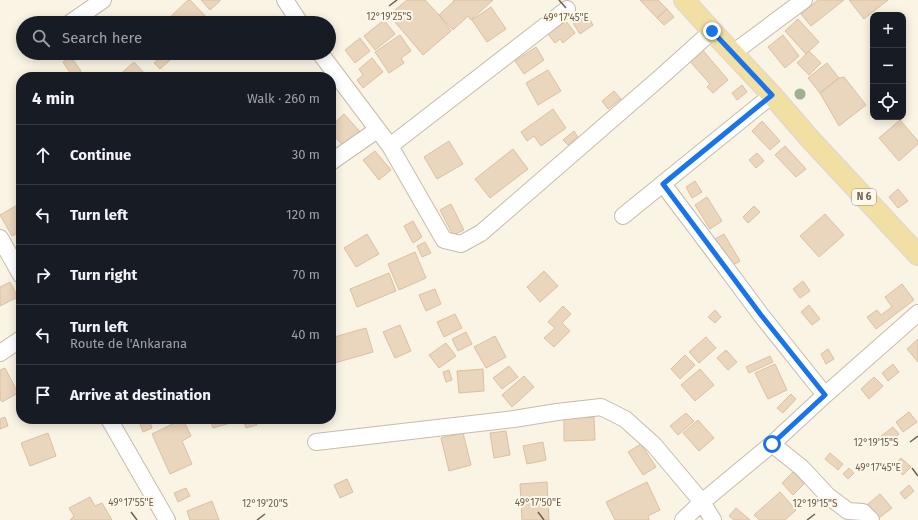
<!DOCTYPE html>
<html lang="en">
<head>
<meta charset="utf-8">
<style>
	body { margin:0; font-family:"Fira Sans",sans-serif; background:#242831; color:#f1f3f6 }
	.controls { position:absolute; right:12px; top:12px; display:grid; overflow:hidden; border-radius:8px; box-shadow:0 2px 10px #0003 }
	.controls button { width:36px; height:36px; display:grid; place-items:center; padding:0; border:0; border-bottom:1px solid #363941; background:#171b24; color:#f1f3f6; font:20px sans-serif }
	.stop { position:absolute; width:12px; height:12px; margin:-9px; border:3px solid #1a73e8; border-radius:50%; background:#fff }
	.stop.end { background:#1a73e8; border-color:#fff; box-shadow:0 1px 4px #0008 }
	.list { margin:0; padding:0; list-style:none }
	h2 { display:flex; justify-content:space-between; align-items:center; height:52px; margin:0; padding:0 16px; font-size:17px }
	h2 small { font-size:13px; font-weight:400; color:#9ea1a6 }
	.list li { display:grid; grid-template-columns:26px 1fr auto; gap:12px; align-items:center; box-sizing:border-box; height:60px; padding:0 16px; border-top:1px solid #363941 }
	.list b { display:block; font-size:15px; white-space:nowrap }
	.list p { margin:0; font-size:13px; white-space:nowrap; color:#9ea1a6 }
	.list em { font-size:13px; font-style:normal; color:#9ea1a6 }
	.icon { flex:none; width:22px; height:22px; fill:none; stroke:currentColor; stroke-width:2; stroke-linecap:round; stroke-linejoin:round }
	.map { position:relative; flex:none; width:918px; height:520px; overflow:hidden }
	.search { position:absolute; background:#171b24; box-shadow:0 2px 10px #0003; left:16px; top:16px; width:320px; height:44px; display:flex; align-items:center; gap:10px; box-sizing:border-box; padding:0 14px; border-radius:22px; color:#9ea1a6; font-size:15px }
	.panel { position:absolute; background:#171b24; box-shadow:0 2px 10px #0003; left:16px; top:72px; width:320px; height:352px; border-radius:16px }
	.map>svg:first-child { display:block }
	.building { fill:#ead5bd; stroke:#dcc0a1 }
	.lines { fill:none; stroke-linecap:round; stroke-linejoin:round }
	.minor-casing { stroke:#c7bbaa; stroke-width:18 }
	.major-casing { stroke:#dad5d1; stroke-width:22 }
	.minor { stroke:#fff; stroke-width:16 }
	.major { stroke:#f1dfa4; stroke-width:20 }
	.tree { fill:#9db08f }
	.route { stroke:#1a73e8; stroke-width:5 }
	.ticks { fill:none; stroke:#6f5e4d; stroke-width:1.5 }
	.labels { text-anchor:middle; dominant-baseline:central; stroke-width:4; stroke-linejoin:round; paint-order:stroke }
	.shield { fill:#fdf8ea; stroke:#9a8c7c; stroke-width:1 }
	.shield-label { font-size:10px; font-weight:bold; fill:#6f5e4d }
	.ticks-label { font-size:10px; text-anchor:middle; fill:#6f5e4d; stroke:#fdf8ea; stroke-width:4; stroke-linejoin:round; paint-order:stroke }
</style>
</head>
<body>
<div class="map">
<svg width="918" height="520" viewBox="0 0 918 520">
	<rect width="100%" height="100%" fill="#f9f4e4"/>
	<path class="building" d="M188,0h2l20,21 -2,2h-44z
		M201,0h19v1l-10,9z
		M407,0h18l14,15 12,16 -28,24 -34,-40z
		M453,0h40l-22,20 -3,-4 -15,14 -14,-15 15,-14z
		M640,0h18l9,9 -10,9z
		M818,0h26l-33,26 -10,-12z
		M849,0h39l-24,19z
		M491,7l15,22 -19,13 -15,-22z
		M667,9l7,8 -10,8 -7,-7z
		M584,11l9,14 -13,9 -9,-14z
		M798,19l21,23 -13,12 -21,-23z
		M384,20l11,14 -20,16 -11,-14z
		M566,21l9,12 -12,10 -3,-4 -5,4 -7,-9z
		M400,35l11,16 -10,7 3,5 -15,10 -14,-21z
		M783,35l16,21 -14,12 -17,-21z
		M360,38l10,13 -15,12 -10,-13z
		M536,47l8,13 -20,14 -9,-13z
		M701,48l27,32 -15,13 -6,-6 3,-3 -22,-25z
		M809,51l12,12 -12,12 -12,-12z
		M165,53h13l-18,16 -6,-6z
		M71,57l10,14 -8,6 -10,-15z
		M372,58l11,14 -20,16 -6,-8 6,-5 -4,-6z
		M134,62l13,14 -1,1h-29z
		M827,63l12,15 -19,15 -12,-15z
		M548,70l13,21 -23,14 -12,-22z
		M844,77l22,28 -27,21 -19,-33 19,-15z
		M742,85l5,7 -10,8 -5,-7z
		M614,91l7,8 -13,10 -6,-8z
		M553,109l13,19 -25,18 -7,-10 -7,5 -6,-9z
		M344,114l17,19 -17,14 -13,-15v-6z
		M900,120l18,21v3l-19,17 -20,-23z
		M762,121l18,20 -10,9 -18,-19z
		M574,131l4,6 -10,8 -5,-5z
		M449,141l14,23 -26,15 -13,-22z
		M785,146l21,23 -10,8 -21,-22z
		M513,149l15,20 -38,29 -15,-19z
		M375,151l16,19 -12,10 -16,-20z
		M757,153l7,8 -8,7 -7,-8z
		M695,181l7,11 -10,6 -6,-11z
		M898,189l10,12 -10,7 -9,-11z
		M707,197l15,24 -12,8 -15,-24z
		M21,203v28l-9,5 -12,-21z
		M451,204l13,26 -11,5 -13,-25z
		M754,206l6,6 -12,11 -5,-6z
		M825,214l19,21 -25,22 -19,-21z
		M413,221l9,16 -9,6 -9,-17z
		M367,234l12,20 -23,13 -12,-19z
		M724,234l16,27 -9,5 -16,-27z
		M425,242l6,11 -9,4 -5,-11z
		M415,252l11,26 -27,12 -11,-26z
		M544,271l14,15 -18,16 -13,-15z
		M389,273l7,18 -39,16 -7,-18z
		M803,281l7,10 -10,7 -7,-9z
		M10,282l8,15 -18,9v-19z
		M902,284l12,16 -38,29 -9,-12 10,-7 4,5 11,-8 -7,-10z
		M435,289l6,15 -15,7 -7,-16z
		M809,305l11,14 -8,6 -11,-13z
		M563,306l8,8 -9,9 8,8 -16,16 -10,-9 11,-10 -7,-6z
		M715,310l6,7 -6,6 -7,-6z
		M455,314l7,14 -18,9 -7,-15z
		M400,325l11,26 -16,7 -12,-26z
		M366,328l7,24 -42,12v-26z
		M466,332l6,12 -14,7 -6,-12z
		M495,336l11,21 -20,11 -12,-21z
		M706,337l10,11 -17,15 -10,-11z
		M918,339v23l-11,-13z
		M446,343l10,13 -17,12 -10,-13z
		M828,349l6,10 -8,5 -5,-10z
		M726,350l11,12 -9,8 -11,-12z
		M685,355l10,10 -15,14 -9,-10z
		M770,356l3,6 -24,11 -3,-6z
		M775,364l12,26 -19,9 -13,-26z
		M893,364l6,8 -11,9 -6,-8z
		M509,366l9,11 -16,12 -9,-11z
		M5,368l13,25 -16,9 -2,-3v-29z
		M483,369l1,22 -25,2 -2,-22z
		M700,369l14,16 -19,16 -14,-16z
		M449,370l3,10 -6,2 -3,-10z
		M524,376l10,11 -22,20 -10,-12z
		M874,377l9,9 -14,13 -8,-10z
		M791,394l5,5 -13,14 -6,-5z
		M909,412l8,10 -14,10 -7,-10z
		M686,413l8,8 -16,14 -8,-9z
		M5,417l3,9 -8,3v-10z
		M594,417l1,23 -31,1v-23z
		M183,419l8,17 -9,5 10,23 -22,10 -18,-40z
		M210,419h19l1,4 -17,5z
		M243,419h13l1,6 -11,3z
		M149,420l3,8 -9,4 -3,-8z
		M698,420l16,18 -15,13 -16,-18z
		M893,427l6,7 -11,10 -7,-8z
		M506,431l4,24 -16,3 -4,-25z
		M48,433l8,23 -26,10 -9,-23z
		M463,433l8,32 -22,6 -8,-33z
		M543,442l3,18 -19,4 -4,-18z
		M641,444l15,23 -13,8 -15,-23z
		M830,453l13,11 -5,6 -13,-11z
		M901,458l10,9 -8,8 -10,-9z
		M849,468l5,5 -6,6 -5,-5z
		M793,472l11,12 -11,11 -11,-12z
		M347,479l6,13 -13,6 -6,-13z
		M547,482l2,38h-27l-2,-36z
		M647,482l13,28 -12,6 1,4h-34l-9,-18z
		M909,485l5,6 -9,8 -5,-6z
		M186,488l4,8 -12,6 -4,-9z
		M780,492l16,18 -11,10h-26l-5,-5z
		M880,494l12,14 -13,10 -11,-14z
		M90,497l5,9 7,-3 10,17h-42l4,-4 -5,-8z
		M212,501l7,19h-29l-3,-9z
		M736,508l14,12h-16l-5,-4z"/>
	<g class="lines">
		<defs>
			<path id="minor" d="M285,0l15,23
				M70,23l33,-23
				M320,53l70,93 54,94 17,4 20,-11 181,-157 50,-45
				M733,53l71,-53
				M390,146l177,-137
				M331,162l46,-32
				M663,184l49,65 49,66 64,80
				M623,216l149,-121
				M0,238l21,37
				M0,353l21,-14
				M109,419l58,101
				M316,442l198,-23 43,-7 44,-5 24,12 29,26 48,57 11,18
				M772,444l30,24 26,28 20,15 15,1 8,8
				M683,520l19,-18 70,-58 53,-49 93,-82"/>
			<path id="major" d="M684,0l28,31 60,64 38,44 108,116"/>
		</defs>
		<use href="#minor" class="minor-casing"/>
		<use href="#major" class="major-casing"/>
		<use href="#minor" class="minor"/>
		<use href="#major" class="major"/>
	</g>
	<circle class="tree" cx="800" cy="94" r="5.5"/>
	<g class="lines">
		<path class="route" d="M712,31l60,64 -109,89 98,131 64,80 -53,49"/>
	</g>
	<path class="ticks" d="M559,0l7,8M389,6l8,-6M910,442l8,-6M912,468l6,8M131,512l6,8M538,512l6,8M257,520l8,-6M807,520l8,-6"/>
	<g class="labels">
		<rect class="shield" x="852" y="189" width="24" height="16" rx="3"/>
		<g class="shield-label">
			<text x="864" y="197">N 6</text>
		</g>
	</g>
	<g class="ticks-label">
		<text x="389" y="20">12°19'25"S</text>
		<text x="566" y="21">49°17'45"E</text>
		<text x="876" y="446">12°19'15"S</text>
		<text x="878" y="471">49°17'45"E</text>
		<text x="131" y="506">49°17'55"E</text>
		<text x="538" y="506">49°17'50"E</text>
		<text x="265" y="507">12°19'20"S</text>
		<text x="815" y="507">12°19'15"S</text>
	</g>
</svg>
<div class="controls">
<button>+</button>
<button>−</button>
<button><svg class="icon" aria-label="locate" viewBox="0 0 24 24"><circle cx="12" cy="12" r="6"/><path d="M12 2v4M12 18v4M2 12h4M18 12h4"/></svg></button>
</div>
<div class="stop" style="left:772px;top:444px"></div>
<div class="stop end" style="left:712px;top:31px"></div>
<div class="search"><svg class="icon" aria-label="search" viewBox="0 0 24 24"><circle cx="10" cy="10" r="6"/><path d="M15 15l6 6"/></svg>Search here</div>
<section class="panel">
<h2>4 min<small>Walk · 260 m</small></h2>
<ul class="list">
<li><svg class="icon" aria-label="ahead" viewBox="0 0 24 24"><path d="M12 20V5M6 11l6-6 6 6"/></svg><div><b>Continue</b></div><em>30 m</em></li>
<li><svg class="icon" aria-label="left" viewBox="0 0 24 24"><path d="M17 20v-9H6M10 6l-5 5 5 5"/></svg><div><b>Turn left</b></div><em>120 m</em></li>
<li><svg class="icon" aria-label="right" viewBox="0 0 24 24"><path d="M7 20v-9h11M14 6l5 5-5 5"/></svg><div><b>Turn right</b></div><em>70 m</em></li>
<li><svg class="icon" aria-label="left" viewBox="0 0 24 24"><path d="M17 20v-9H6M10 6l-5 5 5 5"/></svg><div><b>Turn left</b><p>Route de l'Ankarana</p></div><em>40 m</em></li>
<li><svg class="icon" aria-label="arrive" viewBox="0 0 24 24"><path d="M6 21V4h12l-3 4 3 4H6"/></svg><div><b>Arrive at destination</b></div></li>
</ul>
</section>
</div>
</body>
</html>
